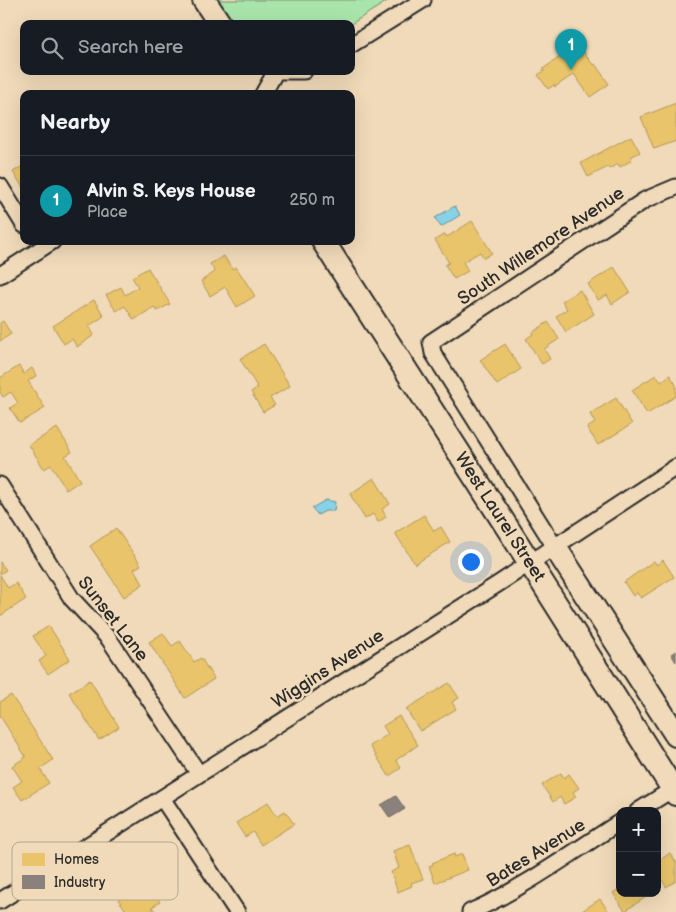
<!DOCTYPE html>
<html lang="en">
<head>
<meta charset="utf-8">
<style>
	body { margin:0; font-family:"Balsamiq Sans",sans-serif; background:#242831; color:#f1f3f6 }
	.controls { position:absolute; right:15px; bottom:15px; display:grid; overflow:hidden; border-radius:10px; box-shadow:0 5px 20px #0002 }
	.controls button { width:45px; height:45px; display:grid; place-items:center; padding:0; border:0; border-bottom:1px solid #363941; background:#171b24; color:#f1f3f6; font:25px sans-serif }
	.you { position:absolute; left:470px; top:561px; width:18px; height:18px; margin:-12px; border:4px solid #fff; border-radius:50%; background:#1a73e8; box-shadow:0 0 0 8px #1a73e833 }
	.badge { display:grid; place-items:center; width:32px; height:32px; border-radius:50%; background:#0f766e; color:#fff; font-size:16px; font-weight:700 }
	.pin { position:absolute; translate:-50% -41px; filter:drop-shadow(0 1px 2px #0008) }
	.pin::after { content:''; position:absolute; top:26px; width:18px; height:15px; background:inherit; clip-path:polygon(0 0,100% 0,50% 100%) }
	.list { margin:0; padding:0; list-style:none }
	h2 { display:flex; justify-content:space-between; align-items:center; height:65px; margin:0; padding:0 20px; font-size:21px }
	h2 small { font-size:16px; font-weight:400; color:#9ea1a6 }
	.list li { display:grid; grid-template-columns:32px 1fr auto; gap:15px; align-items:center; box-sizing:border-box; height:90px; padding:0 20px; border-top:1px solid #363941 }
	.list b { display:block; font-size:19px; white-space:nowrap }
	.list p { margin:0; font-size:16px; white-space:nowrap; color:#9ea1a6 }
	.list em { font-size:16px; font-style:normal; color:#9ea1a6 }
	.icon { flex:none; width:28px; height:28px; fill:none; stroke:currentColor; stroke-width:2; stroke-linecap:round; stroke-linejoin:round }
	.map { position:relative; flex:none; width:676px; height:912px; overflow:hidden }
	.search { position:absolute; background:#171b24; box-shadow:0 5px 20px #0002; left:20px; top:20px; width:335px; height:55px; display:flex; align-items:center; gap:12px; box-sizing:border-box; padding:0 18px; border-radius:10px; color:#9ea1a6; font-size:19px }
	.panel { position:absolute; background:#171b24; box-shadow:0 5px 20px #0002; left:20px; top:90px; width:335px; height:155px; border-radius:10px }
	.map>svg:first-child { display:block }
	.green { fill:#a9e5ab; stroke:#6a886b }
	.water { fill:#88d2e8; stroke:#638f9c }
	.homes { fill:#e9c46a; stroke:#b09657 }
	.industry { fill:#8a817c; stroke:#6e6764 }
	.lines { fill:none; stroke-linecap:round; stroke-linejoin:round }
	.street-casing { stroke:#2b2b2b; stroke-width:19 }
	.secondary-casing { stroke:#2b2b2b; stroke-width:26 }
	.street { stroke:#f0dab9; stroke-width:15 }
	.secondary { stroke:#f0dab9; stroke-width:22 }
	.labels { text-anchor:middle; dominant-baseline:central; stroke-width:5; stroke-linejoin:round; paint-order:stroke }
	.street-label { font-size:18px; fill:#2b2b2b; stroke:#f0dab9 }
	.key { fill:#f0dab9; stroke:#b5a68e; stroke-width:1 }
	.key-label { font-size:14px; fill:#2b2b2b }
</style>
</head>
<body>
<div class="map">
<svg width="676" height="912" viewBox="0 0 676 912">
	<rect width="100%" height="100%" fill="#f0dab9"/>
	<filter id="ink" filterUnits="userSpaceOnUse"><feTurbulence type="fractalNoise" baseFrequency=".02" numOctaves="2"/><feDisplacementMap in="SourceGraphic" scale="10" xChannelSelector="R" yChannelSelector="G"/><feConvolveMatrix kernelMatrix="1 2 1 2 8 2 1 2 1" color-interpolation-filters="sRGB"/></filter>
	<g filter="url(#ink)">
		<path class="green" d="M217,0h172l-38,24h-117z"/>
		<path class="water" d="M455,206l5,9 -19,12 -6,-9z
			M326,500l9,2 -1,9h-9l-7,4 -6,-7z"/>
		<path class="homes" d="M578,44l15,21 2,-1 14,20 -19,13 -16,-23 -19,13 -1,-2 -6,4 -10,-14 6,-4 -1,-2z
			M676,103v38l-22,8 -13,-32z
			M631,136l9,16 -9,5 1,3 -12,7 -2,-3 -9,5 -1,-2 -20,10 -7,-14z
			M24,165v24l-11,-17z
			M472,221l20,32 -8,5 -4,-6 -17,10 5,9 -14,8 -9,-14 4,-2 -14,-23 10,-6 2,3z
			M224,256l8,13 4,-2 19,29 -18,11 -12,-20 -15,9 -9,-15 14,-9 -5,-8z
			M614,267l16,25 -18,12 -5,-9 -9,5 -10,-16z
			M148,268l22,36 -13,7 -3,-4 -20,13 -9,-14 -9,5 -10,-16 15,-8 4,8 13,-8 -6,-10z
			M580,290l14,24 -28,18 -10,-16 11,-7 -5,-8z
			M94,300l10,16 -15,10 5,9 -17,12 -5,-8 -8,5 -11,-18z
			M3,321l8,13 -11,7v-18z
			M548,322l11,17 -15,10 6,10 -8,5 -16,-25 7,-5 -1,-1z
			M264,344l26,42 -20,12 5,7 -12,7 -12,-20 7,-4 -18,-29z
			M505,344l16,25 -24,16 -17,-25z
			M19,366l5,8 8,-6 4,8 -8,5 17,27 -25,15 -10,-15 8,-5 -7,-11 -8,5 -3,-5v-14z
			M656,375l5,7 9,-7 6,10v11l-29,18 -15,-24z
			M616,398l16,26 -34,21 -11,-17 8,-5 -5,-9z
			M57,428l15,24 -7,4 15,25 -14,9 -15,-25 -7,4 -15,-24z
			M374,478l16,26 -8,5 4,8 -8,5 -5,-8 -8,5 -15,-25z
			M424,515l10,16 7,-4 9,15 -35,22 -20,-31z
			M116,528l25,37 -7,4 9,15 -19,13 -34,-51z
			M663,560l11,17 -33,21 -4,-5 -4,3 -9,-14 30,-21 3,4z
			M0,562l6,8 -6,4z
			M0,575l8,13 8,-5 10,16 -26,17z
			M49,626l21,33 -22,15 -9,-13 7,-5 -13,-20z
			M163,633l9,13 8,-5 14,21 7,-4 13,21 -29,19 -36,-56z
			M90,680l29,47 -20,13 -30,-47z
			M449,683l10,15 -7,4 4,7 -36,22 -14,-22z
			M11,695l42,65 -13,9 9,14 -27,17 -9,-13 9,-6 -10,-15 14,-9 -26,-41v-14z
			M399,716l19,29 -22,15 5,8 -12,8 -19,-30 18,-12 -5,-8z
			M561,773l3,5 5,-4 10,14 -6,4 3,5 -12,7 -4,-7 -7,5 -11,-17z
			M268,802l9,14 8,-5 9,13 -33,21 -8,-13 -8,5 -9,-14z
			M410,845l13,34 -12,4 1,3 -14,6 -7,-20 8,-4 -6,-17z
			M670,853l6,9v19l-10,6 -4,-7 -5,3v-21z
			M454,854l1,3 7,-3 6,16 -33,13 -6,-17 4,-1 -1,-2z
			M146,881l14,21 -8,5 3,4 -28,1 -9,-13z
			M620,888v5h32l-27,18 -12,-18z
			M600,899l9,13h-26l-1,-1z"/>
		<path class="industry" d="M676,651v11l-5,-8z
			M396,796l9,13 -15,9 -9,-13z"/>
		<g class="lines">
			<defs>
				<path id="street" d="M351,45l72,-45
					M263,94l13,-23h28
					M0,186l24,39
					M0,275l53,-34
					M0,485l72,114 37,40 90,135
					M555,547l-122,-194 -2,-11 214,-142 31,-13
					M162,798l75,114
					M638,811l38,-24
					M0,901l501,-319 175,-115
					M470,912c53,-23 101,-59 150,-90"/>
				<path id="secondary" d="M204,0l16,24
					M323,241l207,322 146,231
					M555,547l121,188"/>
			</defs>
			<use href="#street" class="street-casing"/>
			<use href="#secondary" class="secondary-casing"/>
			<use href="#street" class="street"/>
			<use href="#secondary" class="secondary"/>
		</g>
	</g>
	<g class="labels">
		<g class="street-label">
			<text transform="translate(541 246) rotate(-34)">South Willemore Avenue</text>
			<text transform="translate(500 517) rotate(57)">West Laurel Street</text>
			<text transform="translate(113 619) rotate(52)">Sunset Lane</text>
			<text transform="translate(328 669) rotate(-33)">Wiggins Avenue</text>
			<text transform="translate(536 853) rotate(-32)">Bates Avenue</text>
		</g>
	</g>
	<rect x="12" y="842" width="166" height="58" rx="8" class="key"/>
	<rect x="22" y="853" width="23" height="13" fill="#e9c46a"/>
	<rect x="22" y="875" width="23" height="14" fill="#8a817c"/>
	<g class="key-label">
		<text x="54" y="864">Homes</text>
		<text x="54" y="887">Industry</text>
	</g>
</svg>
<div class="controls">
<button>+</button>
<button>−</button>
</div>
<div class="you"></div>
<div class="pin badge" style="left:571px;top:70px;background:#0f9aa8">1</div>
<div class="search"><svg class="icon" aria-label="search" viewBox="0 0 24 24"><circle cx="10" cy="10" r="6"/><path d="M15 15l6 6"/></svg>Search here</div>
<section class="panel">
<h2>Nearby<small></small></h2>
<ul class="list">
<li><span class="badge" style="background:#0f9aa8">1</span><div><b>Alvin S. Keys House</b><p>Place</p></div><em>250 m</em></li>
</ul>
</section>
</div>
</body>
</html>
